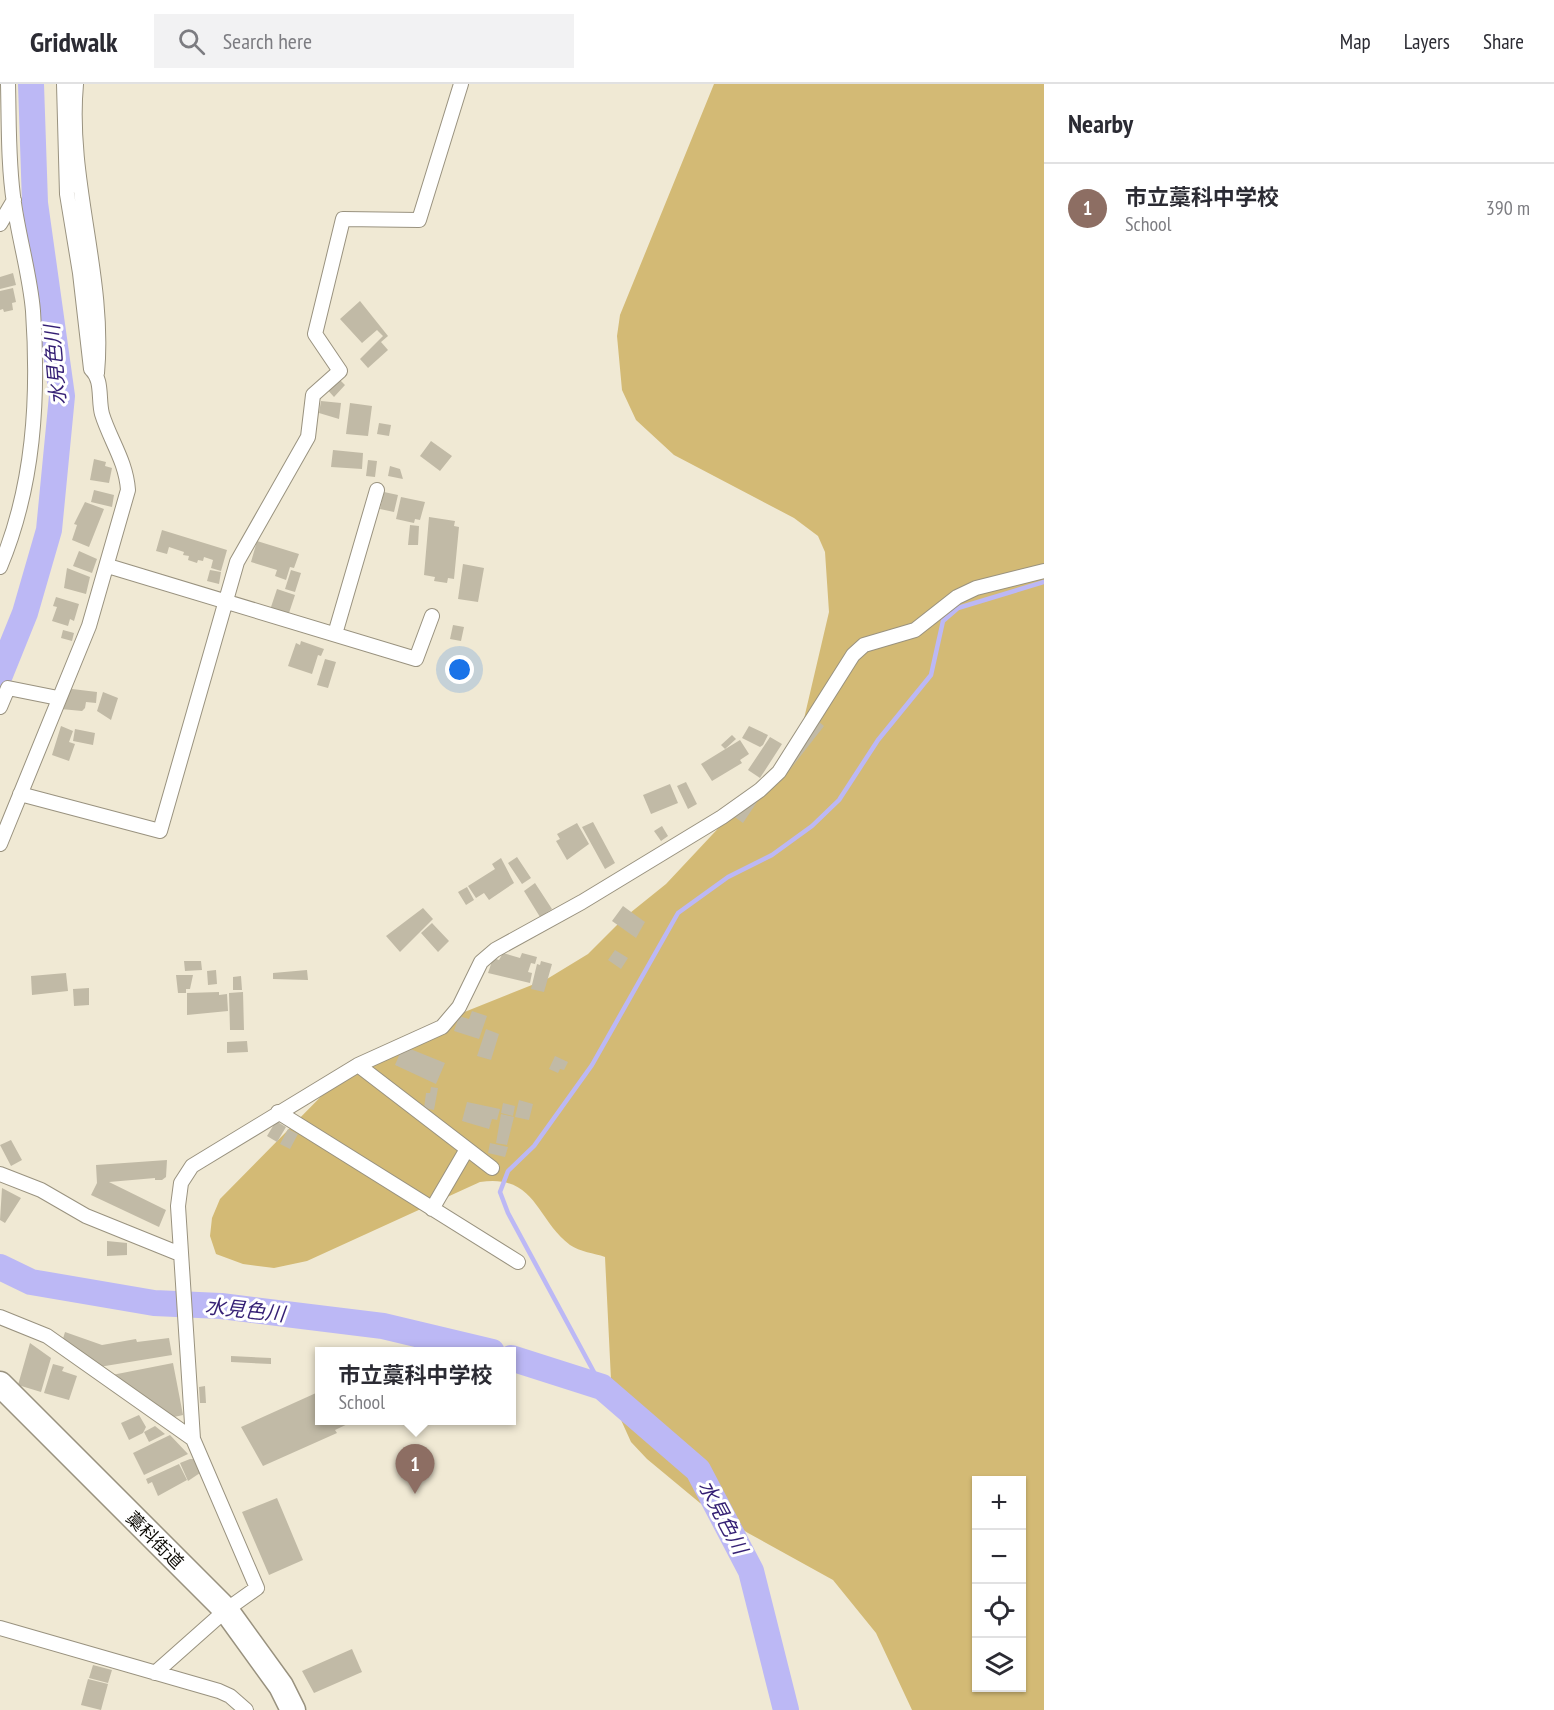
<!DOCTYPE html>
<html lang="en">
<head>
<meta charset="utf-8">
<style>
	body { margin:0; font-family:"PT Sans Narrow","Noto Sans JP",sans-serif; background:#f2f2f3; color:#2b2b33 }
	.controls { position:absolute; right:18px; bottom:18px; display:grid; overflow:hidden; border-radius:0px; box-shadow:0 2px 4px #0004 }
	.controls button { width:54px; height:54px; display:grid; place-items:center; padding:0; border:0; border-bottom:2px solid #e1e1e2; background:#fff; color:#2b2b33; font:30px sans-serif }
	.you { position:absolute; left:460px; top:586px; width:21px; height:21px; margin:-15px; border:4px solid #fff; border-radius:50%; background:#1a73e8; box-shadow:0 0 0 9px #1a73e833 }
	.badge { display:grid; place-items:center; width:39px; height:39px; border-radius:50%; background:#7a65e0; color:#fff; font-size:20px; font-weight:700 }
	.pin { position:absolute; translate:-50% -50px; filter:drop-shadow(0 2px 3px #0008) }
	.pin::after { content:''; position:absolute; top:32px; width:21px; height:18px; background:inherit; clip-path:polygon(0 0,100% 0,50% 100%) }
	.popup { position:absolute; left:315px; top:1263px; width:201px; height:78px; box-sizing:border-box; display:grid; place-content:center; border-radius:0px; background:#fff; filter:drop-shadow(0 2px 4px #0005); font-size:20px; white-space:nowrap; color:#7c7c81 }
	.popup b { font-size:22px; color:#2b2b33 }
	.popup::after { content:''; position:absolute; left:50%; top:100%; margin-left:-12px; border:12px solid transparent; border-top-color:#fff }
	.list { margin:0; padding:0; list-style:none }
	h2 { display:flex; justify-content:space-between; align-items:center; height:78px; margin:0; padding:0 24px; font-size:26px }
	h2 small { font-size:20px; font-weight:400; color:#7c7c81 }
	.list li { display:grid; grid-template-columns:39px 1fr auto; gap:18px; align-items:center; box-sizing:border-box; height:90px; padding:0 24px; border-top:2px solid #e1e1e2 }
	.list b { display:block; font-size:22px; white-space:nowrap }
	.list p { margin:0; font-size:20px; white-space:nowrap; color:#7c7c81 }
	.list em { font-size:20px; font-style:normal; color:#7c7c81 }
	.icon { flex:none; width:33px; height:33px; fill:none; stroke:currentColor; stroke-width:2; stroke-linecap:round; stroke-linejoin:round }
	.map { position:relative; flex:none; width:1044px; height:1626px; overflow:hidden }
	header { display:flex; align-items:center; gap:36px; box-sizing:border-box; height:84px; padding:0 30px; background:#fff; border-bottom:2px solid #e1e1e2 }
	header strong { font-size:28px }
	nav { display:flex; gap:33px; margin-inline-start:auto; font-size:21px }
	.search { width:420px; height:54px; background:#f2f2f3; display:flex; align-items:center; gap:15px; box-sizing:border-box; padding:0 21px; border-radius:0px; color:#7c7c81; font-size:22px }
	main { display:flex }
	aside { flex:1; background:#fff }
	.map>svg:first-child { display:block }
	.green { fill:#d3ba75; fill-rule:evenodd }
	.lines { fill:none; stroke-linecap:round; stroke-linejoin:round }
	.stream { stroke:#bcb8f5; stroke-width:4.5 }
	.river { stroke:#bcb8f5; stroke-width:26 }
	.building { fill:#c1baa6 }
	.street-casing { stroke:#99927f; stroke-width:16 }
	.highway-casing { stroke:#99927f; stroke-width:27 }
	.street { stroke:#fff; stroke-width:14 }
	.highway { stroke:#fff; stroke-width:24 }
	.labels { text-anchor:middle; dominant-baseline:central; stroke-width:6; stroke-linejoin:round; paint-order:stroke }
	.street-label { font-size:18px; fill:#0e0c06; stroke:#fff }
	.water-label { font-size:20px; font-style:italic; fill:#341f74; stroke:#fff }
</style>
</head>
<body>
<header>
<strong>Gridwalk</strong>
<div class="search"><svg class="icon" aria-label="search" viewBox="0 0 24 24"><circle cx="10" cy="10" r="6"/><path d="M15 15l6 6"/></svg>Search here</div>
<nav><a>Map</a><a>Layers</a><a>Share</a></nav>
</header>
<main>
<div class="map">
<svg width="1044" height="1626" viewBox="0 0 1044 1626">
	<rect width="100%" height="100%" fill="#f0e9d4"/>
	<path class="green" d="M714,0h330v1626h-132l-36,-77 -43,-53 -85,-47 -48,-30 -53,-44 -16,-17 -19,-42 -7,-143c-11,-4 -25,-5 -35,-12 -35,-27 -34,-71 -90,-63l-173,79 -33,7 -31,-4 -27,-10 -6,-18 2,-18 8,-19 135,-137 42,-23 150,-60 41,-25 37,-37 41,-33 122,-130 15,-31 26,-111 -4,-60 -7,-16 -24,-18 -120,-63 -38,-35 -14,-30 -5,-54 3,-21zM976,1396h46v208h-46z"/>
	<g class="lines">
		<path class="stream" d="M602,1303l-94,-174 -8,-21 8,-21 26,-25 58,-81 86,-152 50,-36 44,-22 40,-29 27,-26 39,-60 53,-65 12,-54 15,-13 86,-26"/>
		<path class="river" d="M0,591l25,-62 24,-83 13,-134 -27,-193 -4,-119
			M0,1183l31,15 123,21 67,3 162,20 109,26
			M511,1274l91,29 96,83 53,101 35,139"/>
	</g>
	<path class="building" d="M13,189l3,12 -16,4v-12z
		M13,204l3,14 -4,1 1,7 -9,2 -1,-3 -3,1v-19z
		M360,217l28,35 -7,6 7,8 -20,18 -8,-9 23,-23 -6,-6 -15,13 -22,-24z
		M336,292l9,9 -11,12 -9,-10z
		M321,317l20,2 -2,16 -20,-6z
		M350,319l22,3 -4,30 -22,-2z
		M379,339l12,2 -2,11 -12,-2z
		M431,357l21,15 -12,15 -20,-15z
		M333,366l30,3 -1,16 -31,-2z
		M94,375l12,3 -1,4 7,2 -3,15 -19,-3z
		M368,376l9,1 -2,16 -9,-1z
		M390,382l10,3 3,10 -15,-3z
		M94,406l20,5 -2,12 -21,-5z
		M384,408l14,3 -4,17 -14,-3z
		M401,413l24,5 -5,18 -5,-1 -1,4 -18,-4z
		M85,418l19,7 -15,38 -17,-7 5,-15 -3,-1z
		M429,433l26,4 -1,5 5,1 -5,52 -6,-1 -1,5 -13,-2 1,-4 -11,-2z
		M410,441l9,1 -1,19h-10z
		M162,446l65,20 -6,21 -10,-3 2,-8 -9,-3 -1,4 -5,-1 -1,3 -9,-3 1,-4 -6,-1 1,-3 -15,-5 -2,7 -11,-3z
		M257,457l42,13 -5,14 -4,-1 -4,13 -11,-4 2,-6 -26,-8z
		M79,467l18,8 -5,14 -19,-7z
		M463,480l21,4 -6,34 -20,-3z
		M67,484l23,9 -4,17 -22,-6z
		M210,486l11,2 -2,12 -12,-3z
		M291,486l10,3 -6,19 -10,-3z
		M277,505l18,6 -7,21 -18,-6z
		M56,513l23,7 -5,17 -4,-2 -2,7 -16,-5 5,-14 -4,-1z
		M453,541l11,2 -3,14 -11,-2z
		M63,546l11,3 -2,8 -11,-3z
		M301,557l23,8 -3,7 -3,-1 -6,19 -24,-8 8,-23 4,2z
		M325,575l11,3 -8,26 -11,-3z
		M64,604l33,4 -1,11 -10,-1 -1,6 -3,3 -21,-2z
		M103,608l15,6 -7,22 -14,-9z
		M817,636l7,6 -43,55 -5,-4z
		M61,642l12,5 -4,11 6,2 -6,17 -17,-6z
		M749,642l19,9 -5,10 -3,2 -18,-9z
		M75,645l20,4 -2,12 -20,-4z
		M732,651l4,4 -11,10 -4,-4z
		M770,653l12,7 -22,34 -12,-8z
		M740,656l9,14 -9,6 2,3 -30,18 -11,-17z
		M686,698l11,22 -9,5 -11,-23z
		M670,700l8,19 -27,11 -8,-19z
		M753,715l4,3 -14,21 -11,-8z
		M593,738l22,41 -10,6 -23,-42z
		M577,739l12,21 -22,16 -11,-19 4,-2 -3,-5z
		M662,742l6,10 -7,5 -7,-10z
		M517,773l14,21 -9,6 -14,-21z
		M501,774l13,25 -25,17 -5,-7 -8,5 -8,-12 27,-17 -3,-5z
		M535,799l17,26 -12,8 -16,-26z
		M467,803l7,13 -8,5 -8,-13z
		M623,822l22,16 -9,16 -24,-17z
		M423,824l10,11 -33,33 -14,-16z
		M432,839l17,18 -11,11 -17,-19z
		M615,866l13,8 -7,11 -13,-9z
		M503,869l17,5 2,-5 15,4 -2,7 -4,-1 -3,9 4,1 -2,10 -42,-10 5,-15 6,2z
		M184,877h17l1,9 -17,1z
		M541,877l11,3 -8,28 -13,-3 6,-25 3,1z
		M216,886l1,14 -9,1 -1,-14z
		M307,886l1,10 -35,-1v-6z
		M66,889l2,18 -36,4 -1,-19z
		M176,891h17l-3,14h-4v4h-8z
		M241,892l1,14h-9v-13z
		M89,904v17l-15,1 -1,-17z
		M219,908v3l8,-1 1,17 -41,4v-22z
		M243,908l1,38h-14l-1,-37z
		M472,927l15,5 -8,23 -25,-8 5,-15 10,3z
		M486,945l13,5 -8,26 -14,-4z
		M247,957l1,11 -21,1v-11z
		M403,962l42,17 -9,21 -41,-19z
		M555,972l13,6 -4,8 -4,-1 -2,4 -9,-4z
		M431,1003l7,1 -4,22 -10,-2 2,-15h4z
		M519,1016l14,4 -4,16 -14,-3z
		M467,1018l33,7 -3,11 -5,-1 -3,10 -27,-8z
		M503,1019l12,3 -2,10 -12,-3z
		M501,1030l13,3 -7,28 -11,-2z
		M276,1037l10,6 -9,15 -10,-6z
		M288,1045l10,5 -8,15 -10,-5z
		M11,1056l11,20 -11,6 -11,-21z
		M490,1059l18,4 -3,10 -17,-4z
		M167,1076l-1,17 -4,3h-7v-2l-46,4 57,28 -7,17 -68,-32 6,-12 -1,-18z
		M2,1104l19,10 -16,25 -5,-3z
		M107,1157l20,2v12l-20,1z
		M65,1248l37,13 34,-6 1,3 32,-4 3,17 -73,12 -37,-25z
		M30,1259l21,15 -10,34 -23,-7z
		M231,1272l40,2v6l-40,-2z
		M173,1279l10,52 -9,2 -62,-42z
		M53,1280l11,3 -2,4 15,5 -8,24 -25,-7z
		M205,1302l1,17h-6l-1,-16z
		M316,1309l3,27h37l-21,10 2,3 -74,33 -22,-39z
		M139,1331l7,12 -3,6 -14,7 -8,-17z
		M155,1342l10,8 -16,8 -5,-10z
		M170,1351l18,19 -44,21 -11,-22z
		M190,1375h4l6,14 -12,8 -8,-18z
		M179,1380l8,16 -29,16 -6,-14 -4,2 -2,-5z
		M277,1414l26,62 -34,15 -27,-63z
		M352,1565l10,23 -48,21 -12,-22z
		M93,1581l19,5 -4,13 -19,-5z
		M88,1595l20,5 -7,26 -20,-5z"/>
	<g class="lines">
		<defs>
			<path id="street" d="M76,0c-9,97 30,192 21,289
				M0,140l14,-24
				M108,482l308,93 16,-43
				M0,483c34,-81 39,-169 33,-256 -3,-36 -14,-72 -19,-108 -6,-38 -5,-80 -6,-119
				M335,550l42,-144
				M0,623l8,-19 50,10
				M20,710l140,37 77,-269 71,-125 5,-42 27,-24 -25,-37 28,-115 76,1 42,-136
				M0,760l89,-218 39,-136c-2,-29 -18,-50 -26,-76 -4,-15 1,-34 -11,-45l-11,-96 -13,-79 -3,-110
				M358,981l134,103
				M278,1028l240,150
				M0,1090l41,16 45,26 94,38
				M432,1125l35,-60
				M0,1233l47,19 146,103
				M0,1544l219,63 11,5 16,14
				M155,1589l71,-63 31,-22 -64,-149 -15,-233 3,-23 11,-17 166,-101 84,-38 17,-20 22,-45 14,-12 87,-48 140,-85 38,-27 19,-18 74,-117 11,-10 51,-15 42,-33 19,-9 68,-17"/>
			<path id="highway" d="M0,1300l226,226 55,76 12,24"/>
		</defs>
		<use href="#street" class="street-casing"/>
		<use href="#highway" class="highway-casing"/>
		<use href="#street" class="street"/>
		<use href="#highway" class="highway"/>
	</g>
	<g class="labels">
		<g class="street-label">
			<text transform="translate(155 1456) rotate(45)">藁科街道</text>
		</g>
		<g class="water-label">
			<text transform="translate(55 281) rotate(-95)">水見色川</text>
			<text transform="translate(245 1226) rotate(6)">水見色川</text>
			<text transform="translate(723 1433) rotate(62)">水見色川</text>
		</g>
	</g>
</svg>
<div class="controls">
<button>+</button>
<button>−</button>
<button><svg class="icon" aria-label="locate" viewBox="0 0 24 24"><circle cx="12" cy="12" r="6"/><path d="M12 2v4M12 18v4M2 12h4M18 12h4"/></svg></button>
<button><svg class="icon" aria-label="layers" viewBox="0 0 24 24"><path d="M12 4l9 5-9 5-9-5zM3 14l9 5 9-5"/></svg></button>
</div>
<div class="you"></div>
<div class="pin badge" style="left:415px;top:1410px;background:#8d6e63">1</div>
<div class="popup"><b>市立藁科中学校</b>School</div>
</div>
<aside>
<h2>Nearby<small></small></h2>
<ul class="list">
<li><span class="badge" style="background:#8d6e63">1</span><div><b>市立藁科中学校</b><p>School</p></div><em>390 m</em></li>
</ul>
</aside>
</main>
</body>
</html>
